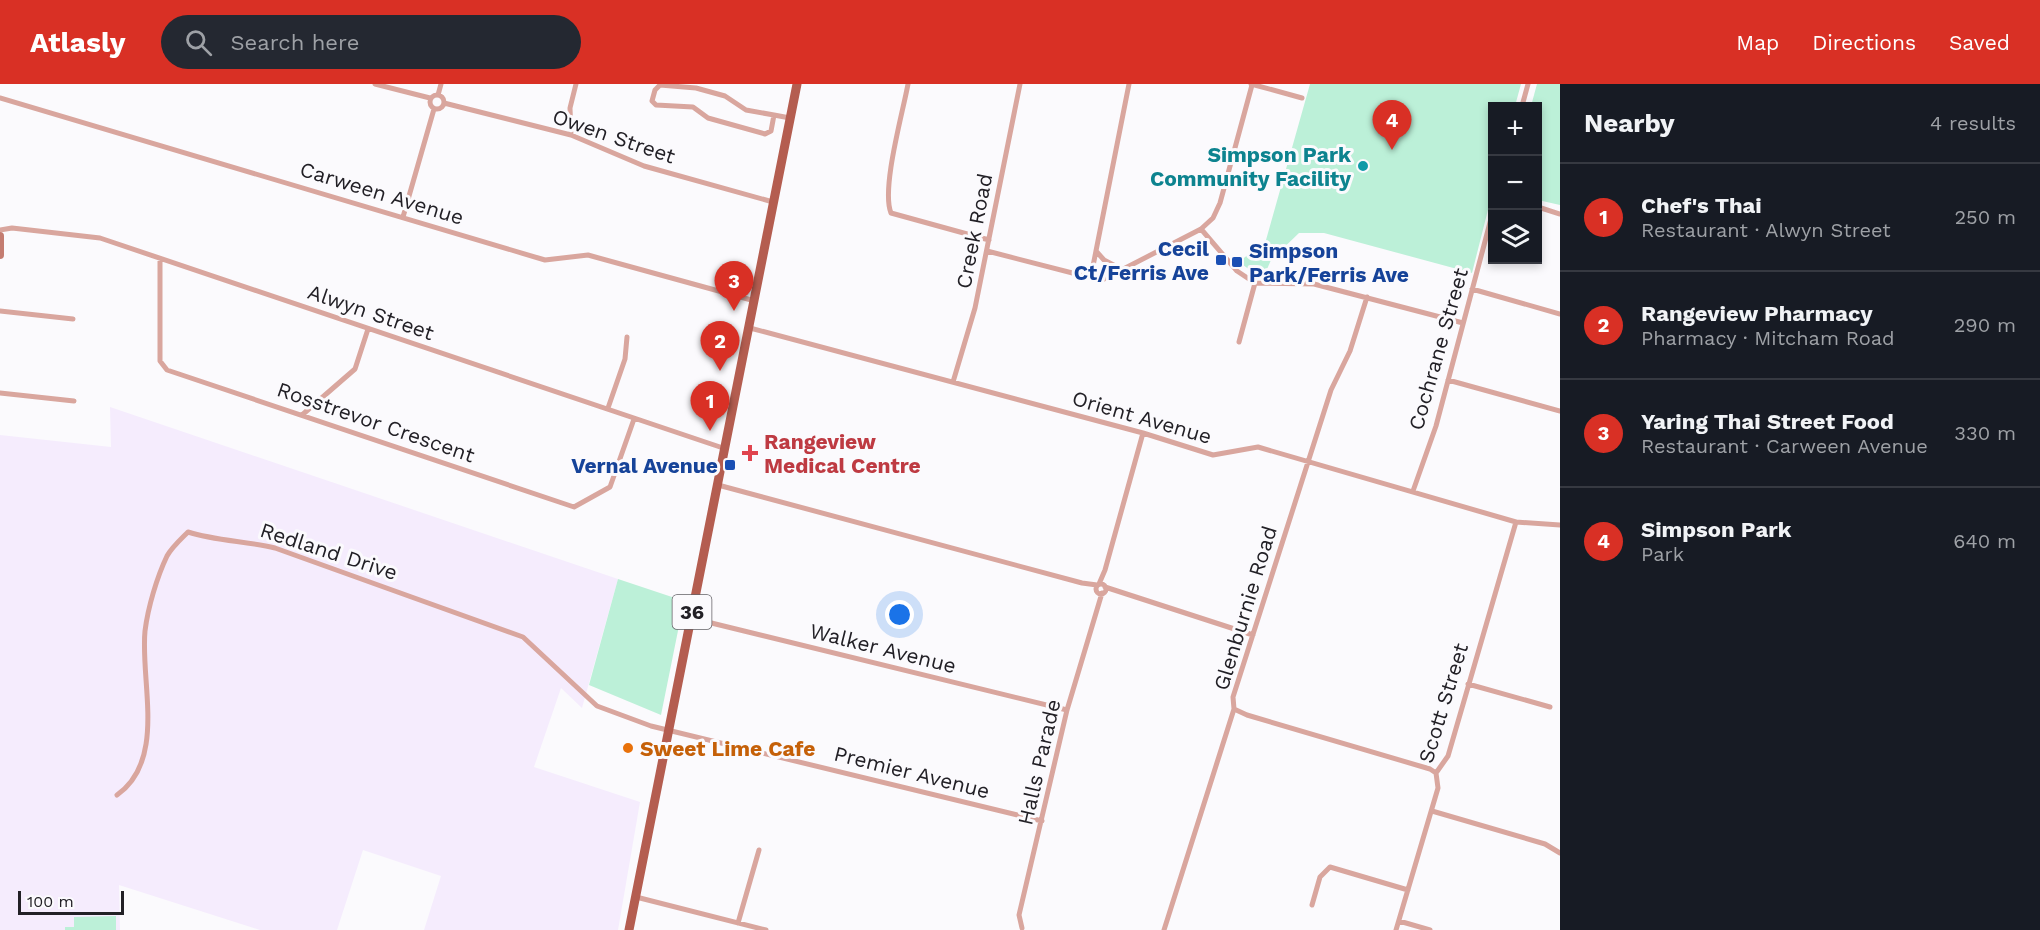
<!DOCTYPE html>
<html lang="en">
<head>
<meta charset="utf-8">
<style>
	body { margin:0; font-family:"Work Sans",sans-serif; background:#242831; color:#f1f3f6 }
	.controls { position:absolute; right:18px; top:18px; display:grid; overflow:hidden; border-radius:0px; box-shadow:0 3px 9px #0003 }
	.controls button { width:54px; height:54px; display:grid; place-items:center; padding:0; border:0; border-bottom:2px solid #363941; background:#171b24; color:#f1f3f6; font:30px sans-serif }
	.scale { position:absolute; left:18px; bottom:15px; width:106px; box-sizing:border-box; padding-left:6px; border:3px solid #222026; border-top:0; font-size:16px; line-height:21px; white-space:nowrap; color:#222026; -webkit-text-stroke:4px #fbfafd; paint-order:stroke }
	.you { position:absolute; left:900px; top:531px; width:21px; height:21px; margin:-15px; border:4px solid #fff; border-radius:50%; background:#1a73e8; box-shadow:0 0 0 9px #1a73e833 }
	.badge { display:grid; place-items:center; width:39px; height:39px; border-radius:50%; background:#d93025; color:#fff; font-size:20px; font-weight:700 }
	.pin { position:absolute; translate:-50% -50px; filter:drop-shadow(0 2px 3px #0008) }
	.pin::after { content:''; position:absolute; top:32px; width:21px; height:18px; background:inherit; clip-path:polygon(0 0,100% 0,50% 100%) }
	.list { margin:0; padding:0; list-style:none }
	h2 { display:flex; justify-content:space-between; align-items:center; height:78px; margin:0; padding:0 24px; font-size:26px }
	h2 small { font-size:20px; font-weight:400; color:#9ea1a6 }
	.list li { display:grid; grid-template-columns:39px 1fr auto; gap:18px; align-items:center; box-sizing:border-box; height:108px; padding:0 24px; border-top:2px solid #363941 }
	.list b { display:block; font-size:22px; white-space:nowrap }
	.list p { margin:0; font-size:20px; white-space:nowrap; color:#9ea1a6 }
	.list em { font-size:20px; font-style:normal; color:#9ea1a6 }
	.icon { flex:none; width:33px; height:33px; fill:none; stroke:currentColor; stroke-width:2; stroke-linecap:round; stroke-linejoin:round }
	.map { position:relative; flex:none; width:1560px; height:846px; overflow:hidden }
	header { display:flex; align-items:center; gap:36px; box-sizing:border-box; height:84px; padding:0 30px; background:#d93025; color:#fff }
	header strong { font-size:28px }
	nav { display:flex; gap:33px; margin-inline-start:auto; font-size:21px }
	.search { width:420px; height:54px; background:#242831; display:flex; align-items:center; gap:15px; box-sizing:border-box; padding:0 21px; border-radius:33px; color:#9ea1a6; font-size:22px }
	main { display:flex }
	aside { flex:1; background:#171b24 }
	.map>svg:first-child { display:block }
	.industrial { fill:#f5ecfd }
	.green { fill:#bcf0d8 }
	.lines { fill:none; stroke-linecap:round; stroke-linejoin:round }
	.street { stroke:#d9a69e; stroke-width:5 }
	.secondary { stroke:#c47c71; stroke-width:8 }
	.primary { stroke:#b45d50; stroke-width:9 }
	.culture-dot { fill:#0f9aa8; stroke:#fbfafd; stroke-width:2 }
	.transit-dot { fill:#1a4fb4; stroke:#fbfafd; stroke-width:2 }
	.health-dot { fill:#e0444e; stroke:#fbfafd; stroke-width:2 }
	.food-dot { fill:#e8710a; stroke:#fbfafd; stroke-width:2 }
	.labels { text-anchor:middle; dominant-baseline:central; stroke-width:6; stroke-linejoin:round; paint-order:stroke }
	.shield { fill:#fbfafd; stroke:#636166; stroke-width:1.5 }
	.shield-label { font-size:20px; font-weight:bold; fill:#222026 }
	.street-label { font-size:21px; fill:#222026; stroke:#fbfafd }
	.culture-label { font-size:21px; font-weight:bold; fill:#0d838f; stroke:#fbfafd; text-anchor:end }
	.transit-label { font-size:21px; font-weight:bold; fill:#164399; stroke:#fbfafd; text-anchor:end }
	.health-label { font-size:21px; font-weight:bold; fill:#be3a42; stroke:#fbfafd; text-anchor:start }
	.food-label { font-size:21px; font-weight:bold; fill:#c56008; stroke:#fbfafd; text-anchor:start }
</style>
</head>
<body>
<header>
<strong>Atlasly</strong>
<div class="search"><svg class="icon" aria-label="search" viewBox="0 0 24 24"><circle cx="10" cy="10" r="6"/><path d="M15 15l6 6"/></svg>Search here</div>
<nav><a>Map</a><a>Directions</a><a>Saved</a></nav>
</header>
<main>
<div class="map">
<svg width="1560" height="846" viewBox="0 0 1560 846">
	<rect width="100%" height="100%" fill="#fbfafd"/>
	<path class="industrial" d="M110,323l508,172 -36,129 -21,-20 -27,79 106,35 -22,128h-194l17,-54 -78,-26 -26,80h-77l-141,-45 1,45h-120v-495l111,12z"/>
	<path class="green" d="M1310,0h211l-6,22h-23v88l-20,79 -148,-40h-25l-28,27 -7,16 -10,-3 -15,-11 27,-22z
		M1537,0h23v121l-22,-5v-94h-7z
		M618,495l66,22 -23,114 -72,-30z
		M116,832v14h-51v-3h9v-10z"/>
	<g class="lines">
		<path class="street" d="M375,0l55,14
			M908,0c-5,28 -27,105 -17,129l98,27
			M1251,0l51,14
			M430 18a7 7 0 1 1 14 0a7 7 0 1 1-14 0Z
			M438,11l3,-11
			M0,14l545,162 43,-5 167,46
			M444,19l127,32 73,31 129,36
			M1522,22l6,-22
			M774,31l-28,-5 -21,-14 -29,-8 -36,-3 -5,5 -3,11 4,4 37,2 15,11 57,16 6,-3 3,-16 16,3
			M571,51l-1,-27 6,-24
			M1538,123l22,7
			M403,133l31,-108
			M1201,145l36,42 18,12 59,1 149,39
			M0,146l12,-2 88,10 626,211
			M987,167l101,26 16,2 97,-50 12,-11 7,-15 32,-118
			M1096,167l8,9 19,10
			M160,175v102l7,9 407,137 36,-20 24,-68
			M1088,193l5,-11 36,-182
			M1472,205l88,25
			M0,227l73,8
			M750,244l393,105 70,22 45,-8 258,75 44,3
			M1239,258l16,-59
			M1448,296l112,31
			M953,298l22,-74 45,-224
			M0,309l74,8
			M608,324l17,-49 2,-22
			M302,331l53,-46 13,-40
			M718,401l364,98 15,2
			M1413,407l23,-65 56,-211
			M1099,500l6,-14 38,-137
			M1096 505a5 5 0 1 1 10 0a5 5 0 1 1-10 0Z
			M1105,503l148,48
			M691,534l376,92
			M1468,600l82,23
			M1234,625l13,6 183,54 6,4
			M1436,689l12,-17 68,-234
			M117,711c50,-35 23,-114 28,-164 3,-24 12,-54 22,-75 5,-9 14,-17 21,-24 28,9 58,9 87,16l248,89 74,69 54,20 391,95
			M1432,727l113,33 15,9
			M636,813l130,33
			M1312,821l8,-28 10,-10 78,23
			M1399,837l31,9
			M738,839l21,-73
			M1022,844l-3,-13 48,-205 35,-117
			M1164,846l70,-221 -1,-12 98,-307 19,-39 17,-54
			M1396,846l42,-142 -2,-15"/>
		<path class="secondary" d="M0,152v19"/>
		<path class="primary" d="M629,846l168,-846"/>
	</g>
	<circle class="culture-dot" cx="1363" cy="82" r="6"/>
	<g class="transit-dot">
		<rect x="1215" y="170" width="12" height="12" rx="3"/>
		<rect x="1231" y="172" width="12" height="12" rx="3"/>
		<rect x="724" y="375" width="12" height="12" rx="3"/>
	</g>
	<path class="health-dot" d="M747 360h6v6h6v6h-6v6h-6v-6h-6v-6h6z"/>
	<circle class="food-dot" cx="628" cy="664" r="6"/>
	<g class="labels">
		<rect class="shield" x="672.5" y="511" width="39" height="34" rx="4.5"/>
		<g class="shield-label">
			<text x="692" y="528">36</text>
		</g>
		<g class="street-label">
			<text transform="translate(614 52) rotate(19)">Owen Street</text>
			<text transform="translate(382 109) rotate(17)">Carween Avenue</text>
			<text transform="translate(974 147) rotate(-79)">Creek Road</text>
			<text transform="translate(371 228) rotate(19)">Alwyn Street</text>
			<text transform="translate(1438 265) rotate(-74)">Cochrane Street</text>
			<text transform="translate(1142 333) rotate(16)">Orient Avenue</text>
			<text transform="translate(376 338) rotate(19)">Rosstrevor Crescent</text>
			<text transform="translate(329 467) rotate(18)">Redland Drive</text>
			<text transform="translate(1245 524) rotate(-73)">Glenburnie Road</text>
			<text transform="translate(883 564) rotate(14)">Walker Avenue</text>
			<text transform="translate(1443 619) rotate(-73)">Scott Street</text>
			<text transform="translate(1039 678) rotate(-77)">Halls Parade</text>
			<text transform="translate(912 688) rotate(14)">Premier Avenue</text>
		</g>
		<g class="culture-label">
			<text x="1351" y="70">Simpson Park<tspan x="1351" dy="24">Community Facility</tspan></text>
		</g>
		<g class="transit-label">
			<text x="1209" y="164">Cecil<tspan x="1209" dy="24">Ct/Ferris Ave</tspan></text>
			<text x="1249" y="166" text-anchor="start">Simpson<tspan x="1249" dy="24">Park/Ferris Ave</tspan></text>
			<text x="718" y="381">Vernal Avenue</text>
		</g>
		<g class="health-label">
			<text x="764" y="357">Rangeview<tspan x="764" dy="24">Medical Centre</tspan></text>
		</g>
		<g class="food-label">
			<text x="640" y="664">Sweet Lime Cafe</text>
		</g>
	</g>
</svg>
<div class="controls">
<button>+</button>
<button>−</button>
<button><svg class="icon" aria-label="layers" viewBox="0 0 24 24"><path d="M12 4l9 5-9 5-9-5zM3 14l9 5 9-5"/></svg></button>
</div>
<div class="scale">100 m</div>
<div class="you"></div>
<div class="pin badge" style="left:710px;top:347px">1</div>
<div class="pin badge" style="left:720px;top:287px">2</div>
<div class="pin badge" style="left:734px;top:227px">3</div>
<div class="pin badge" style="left:1392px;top:66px">4</div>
</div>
<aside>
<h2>Nearby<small>4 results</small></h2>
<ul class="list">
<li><span class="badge">1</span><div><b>Chef's Thai</b><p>Restaurant · Alwyn Street</p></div><em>250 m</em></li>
<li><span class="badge">2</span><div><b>Rangeview Pharmacy</b><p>Pharmacy · Mitcham Road</p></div><em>290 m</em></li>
<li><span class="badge">3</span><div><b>Yaring Thai Street Food</b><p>Restaurant · Carween Avenue</p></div><em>330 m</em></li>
<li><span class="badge">4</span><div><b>Simpson Park</b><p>Park</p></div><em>640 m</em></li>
</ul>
</aside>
</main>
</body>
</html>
